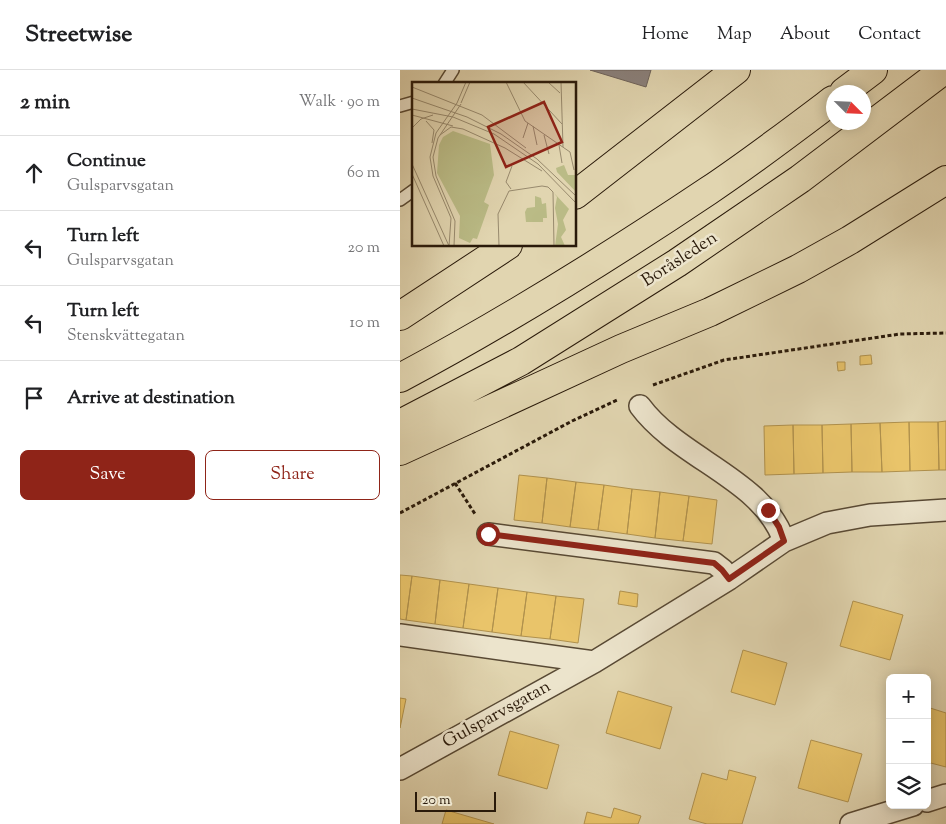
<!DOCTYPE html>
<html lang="en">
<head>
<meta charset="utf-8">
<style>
	body { margin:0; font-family:"Sorts Mill Goudy",serif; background:#f6f6f6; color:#202124 }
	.controls { position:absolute; right:15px; bottom:15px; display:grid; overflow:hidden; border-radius:8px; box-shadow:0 2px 12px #0003 }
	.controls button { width:45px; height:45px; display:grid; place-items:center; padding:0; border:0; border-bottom:1px solid #e0e0e0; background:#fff; color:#202124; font:25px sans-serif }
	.compass { position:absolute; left:426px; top:15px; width:45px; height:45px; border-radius:50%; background:#fff; box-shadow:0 2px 12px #0003; rotate:114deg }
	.scale { position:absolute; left:15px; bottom:12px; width:81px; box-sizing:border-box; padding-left:5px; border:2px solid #2a1a0a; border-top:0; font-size:14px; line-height:18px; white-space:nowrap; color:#2a1a0a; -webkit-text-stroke:4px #ece4cc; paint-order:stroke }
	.stop { position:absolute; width:15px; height:15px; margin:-11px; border:4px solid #8f2418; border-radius:50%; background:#fff }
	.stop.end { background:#8f2418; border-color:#fff; box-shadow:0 1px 5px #0008 }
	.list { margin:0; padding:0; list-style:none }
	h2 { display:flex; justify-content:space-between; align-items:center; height:65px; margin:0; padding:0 20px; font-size:21px }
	h2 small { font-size:16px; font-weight:400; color:#757577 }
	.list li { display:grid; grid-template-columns:32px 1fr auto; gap:15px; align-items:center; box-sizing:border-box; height:75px; padding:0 20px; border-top:1px solid #e0e0e0 }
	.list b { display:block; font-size:19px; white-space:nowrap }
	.list p { margin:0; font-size:16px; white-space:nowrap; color:#757577 }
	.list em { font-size:16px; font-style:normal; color:#757577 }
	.actions { display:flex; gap:10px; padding:15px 20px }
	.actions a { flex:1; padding:11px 0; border:1px solid #8f2418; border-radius:8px; text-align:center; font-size:18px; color:#8f2418 }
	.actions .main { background:#8f2418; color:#fff }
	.icon { flex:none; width:28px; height:28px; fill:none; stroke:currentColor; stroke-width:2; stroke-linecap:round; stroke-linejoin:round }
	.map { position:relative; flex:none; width:546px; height:754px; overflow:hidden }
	header { display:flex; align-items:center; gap:30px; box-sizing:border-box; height:70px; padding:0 25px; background:#fff; border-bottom:1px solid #e0e0e0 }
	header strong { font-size:24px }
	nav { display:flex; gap:28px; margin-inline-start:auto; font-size:18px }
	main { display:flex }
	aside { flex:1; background:#fff }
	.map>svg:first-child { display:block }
	.homes { fill:#e9c46a; stroke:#b0914d }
	.industry { fill:#8a817c; stroke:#6d625a }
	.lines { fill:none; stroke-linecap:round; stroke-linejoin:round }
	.lane-casing { stroke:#584934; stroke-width:14 }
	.street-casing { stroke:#584934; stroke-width:24 }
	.highway-casing { stroke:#2a1a0a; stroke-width:30 }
	.path { stroke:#2a1a0a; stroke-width:3; stroke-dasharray:4 2.5; stroke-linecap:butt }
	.lane { stroke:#ece4cc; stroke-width:11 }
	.street { stroke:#ece4cc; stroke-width:21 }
	.highway { stroke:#e1d5b0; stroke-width:28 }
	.route { stroke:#8f2418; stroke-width:6 }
	.labels { text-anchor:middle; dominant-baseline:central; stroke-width:5; stroke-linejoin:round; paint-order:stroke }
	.street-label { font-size:18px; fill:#2a1a0a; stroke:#ece4cc }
	.inset-road { fill:none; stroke:#988a6e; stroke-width:1 }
	.view { fill:#8f2418; fill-opacity:0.15; stroke:#8f2418; stroke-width:2.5 }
	.inset-edge { fill:none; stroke:#2a1a0a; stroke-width:2.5 }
</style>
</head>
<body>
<header>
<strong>Streetwise</strong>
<nav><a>Home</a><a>Map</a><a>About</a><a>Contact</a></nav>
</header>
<main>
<aside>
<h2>2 min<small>Walk · 90 m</small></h2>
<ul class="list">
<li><svg class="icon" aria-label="ahead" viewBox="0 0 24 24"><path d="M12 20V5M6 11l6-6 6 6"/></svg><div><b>Continue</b><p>Gulsparvsgatan</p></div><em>60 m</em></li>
<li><svg class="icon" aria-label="left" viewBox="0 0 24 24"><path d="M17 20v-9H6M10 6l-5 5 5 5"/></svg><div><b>Turn left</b><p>Gulsparvsgatan</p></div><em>20 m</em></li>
<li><svg class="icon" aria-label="left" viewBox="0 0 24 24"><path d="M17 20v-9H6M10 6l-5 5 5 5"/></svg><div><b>Turn left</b><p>Stenskvättegatan</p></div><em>10 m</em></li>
<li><svg class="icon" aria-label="arrive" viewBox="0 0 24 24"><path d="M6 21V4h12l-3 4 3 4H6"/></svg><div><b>Arrive at destination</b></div></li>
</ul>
<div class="actions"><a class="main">Save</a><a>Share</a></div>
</aside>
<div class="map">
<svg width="546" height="754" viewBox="0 0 546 754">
	<rect width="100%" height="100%" fill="#e1d5b0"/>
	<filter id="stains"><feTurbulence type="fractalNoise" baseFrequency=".004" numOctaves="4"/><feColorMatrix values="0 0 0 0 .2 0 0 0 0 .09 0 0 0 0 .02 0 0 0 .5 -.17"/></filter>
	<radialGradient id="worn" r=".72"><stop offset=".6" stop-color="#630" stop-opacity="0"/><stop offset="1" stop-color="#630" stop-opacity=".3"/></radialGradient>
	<path class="homes" d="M471,285l1,9 -12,1v-9z
		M437,292h8v8l-7,1z
		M546,351v49h-7l-1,-48z
		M509,352h29l1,48 -29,1z
		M509,352l1,49 -28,1 -2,-49z
		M480,353l2,49h-30l-1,-48z
		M451,354l1,48 -29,1 -1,-48z
		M393,355h29l1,48 -29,1z
		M393,355l1,49 -29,1 -1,-49z
		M119,405l28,3 -5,45 -28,-3z
		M147,408l29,4 -6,45 -28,-4z
		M176,412l28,3 -6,45 -28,-3z
		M204,415l28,4 -5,45 -29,-4z
		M232,419l28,3 -5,46 -28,-4z
		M260,422l29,4 -6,45 -28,-3z
		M289,426l28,4 -5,44 -29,-3z
		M0,505l12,1 -6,44 -6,-1z
		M12,506l28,4 -5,44 -29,-4z
		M40,510l29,4 -6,44 -28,-4z
		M69,514l29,4 -6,44 -29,-4z
		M98,518l29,4 -6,44 -29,-4z
		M220,521l18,3 -1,13 -19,-3z
		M127,522l29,4 -6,43 -29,-3z
		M156,526l28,3 -6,44 -28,-4z
		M453,531l50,14 -13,45 -50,-14z
		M343,580l44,13 -12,42 -44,-13z
		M218,621l54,16 -12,42 -54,-16z
		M0,628l6,1 -6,29z
		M527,637l19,6v54l-19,-5z
		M110,661l49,14 -12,44 -49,-14z
		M411,670l51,14 -14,48 -50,-14z
		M329,700l27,7 -14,47h-35l-18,-5 13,-46 25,7z
		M214,738l27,8 -3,8h-54l3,-12 24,6z
		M46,740l48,14h-52z"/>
	<path class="industry" d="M190,0h61l-5,17z"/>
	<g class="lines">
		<defs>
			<path id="lane" d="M44,14l9,-14
				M0,36l14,-4
				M0,130l14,-10"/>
			<path id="street" d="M240,336c39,53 123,73 144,135
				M88,464l226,29 9,7 6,9
				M0,565l194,27
				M0,699l194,-107 135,-83 55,-38 43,-18 43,-8 76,-5
				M527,731l19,-6
				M451,754l62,-19"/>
			<path id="highway" d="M444,22l29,-22
				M175,125l161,-125
				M0,246l108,-71
				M0,308c105,-56 208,-120 308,-187 42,-28 84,-60 125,-91
				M0,354l121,-63 156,-98 123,-84 144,-109
				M0,381l221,-102 89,-37 88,-43 52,-29 96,-60"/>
		</defs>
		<use href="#lane" class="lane-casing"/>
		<use href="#street" class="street-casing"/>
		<use href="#highway" class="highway-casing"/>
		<path class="path" d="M253,315l71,-25 176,-26 46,-1
			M55,413l20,31
			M0,443l172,-92 45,-21"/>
		<use href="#lane" class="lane"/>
		<use href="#street" class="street"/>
		<use href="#highway" class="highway"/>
	</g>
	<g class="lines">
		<path class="route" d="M88,464l226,29 8,7 7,9 55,-38 -5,-14 -11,-17"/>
	</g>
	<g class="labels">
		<g class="street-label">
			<text transform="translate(280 190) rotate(-33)">Boråsleden</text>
			<text transform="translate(97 645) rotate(-29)">Gulsparvsgatan</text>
		</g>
	</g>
	<g transform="translate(12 12)">
		<rect width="164" height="164" fill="#e1d5b0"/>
		<path d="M41,49l37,13 4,31 -10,27 5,3 -12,34 -4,-1 -3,5 -11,-5 1,-22 -23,-43 2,-28 4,-8zM152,83l4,10h8v17l-19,-20 -1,-4zM142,111l15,16 -6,11 3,10 -5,7 4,9h-10l3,-22 -3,-16 2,-11zM123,114l6,2 1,6 4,-1 1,15h-4v4h-17l-1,-10 2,-4 8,-1z" fill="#babb86"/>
		<path class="inset-road" d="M94,0l19,39 45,31 4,18M111,0l39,42M136,0l12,11M149,0l2,65M0,5l70,28 44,33M0,16l55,19 34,17 36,25 39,37M45,21l9,-21M49,21l9,-21M0,27l41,8 41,17 44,30 38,39M0,33l41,11M14,39l8,9 -2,13M121,44l4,19M0,46l9,-9 12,-4M28,53l11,-8 12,2 42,19 37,23M132,53l5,19M111,56l5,-15M147,63l3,18M0,82l37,82M0,92l32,72M99,107l-5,-7 6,-16M37,164l2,-28 -18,-42 -3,-19 6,-24 21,-30M42,164l1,-25 -19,-45 -3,-19 5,-19 23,-34M87,164l-1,-32 11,-23 33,-5 6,1 5,5 1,54"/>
		<path class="view" d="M132,20l18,40 -56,25 -18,-40z"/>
		<rect width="164" height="164" class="inset-edge"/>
	</g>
	<rect width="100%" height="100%" filter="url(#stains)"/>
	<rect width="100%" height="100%" fill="url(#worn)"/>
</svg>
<div class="controls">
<button>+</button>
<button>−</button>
<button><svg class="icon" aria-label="layers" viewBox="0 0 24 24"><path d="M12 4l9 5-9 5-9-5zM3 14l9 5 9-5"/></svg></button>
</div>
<svg class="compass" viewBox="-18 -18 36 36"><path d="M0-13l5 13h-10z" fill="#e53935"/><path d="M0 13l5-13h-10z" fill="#757577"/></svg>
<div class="scale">20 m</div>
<div class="stop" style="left:88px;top:464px"></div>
<div class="stop end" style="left:368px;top:440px"></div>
</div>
</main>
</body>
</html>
